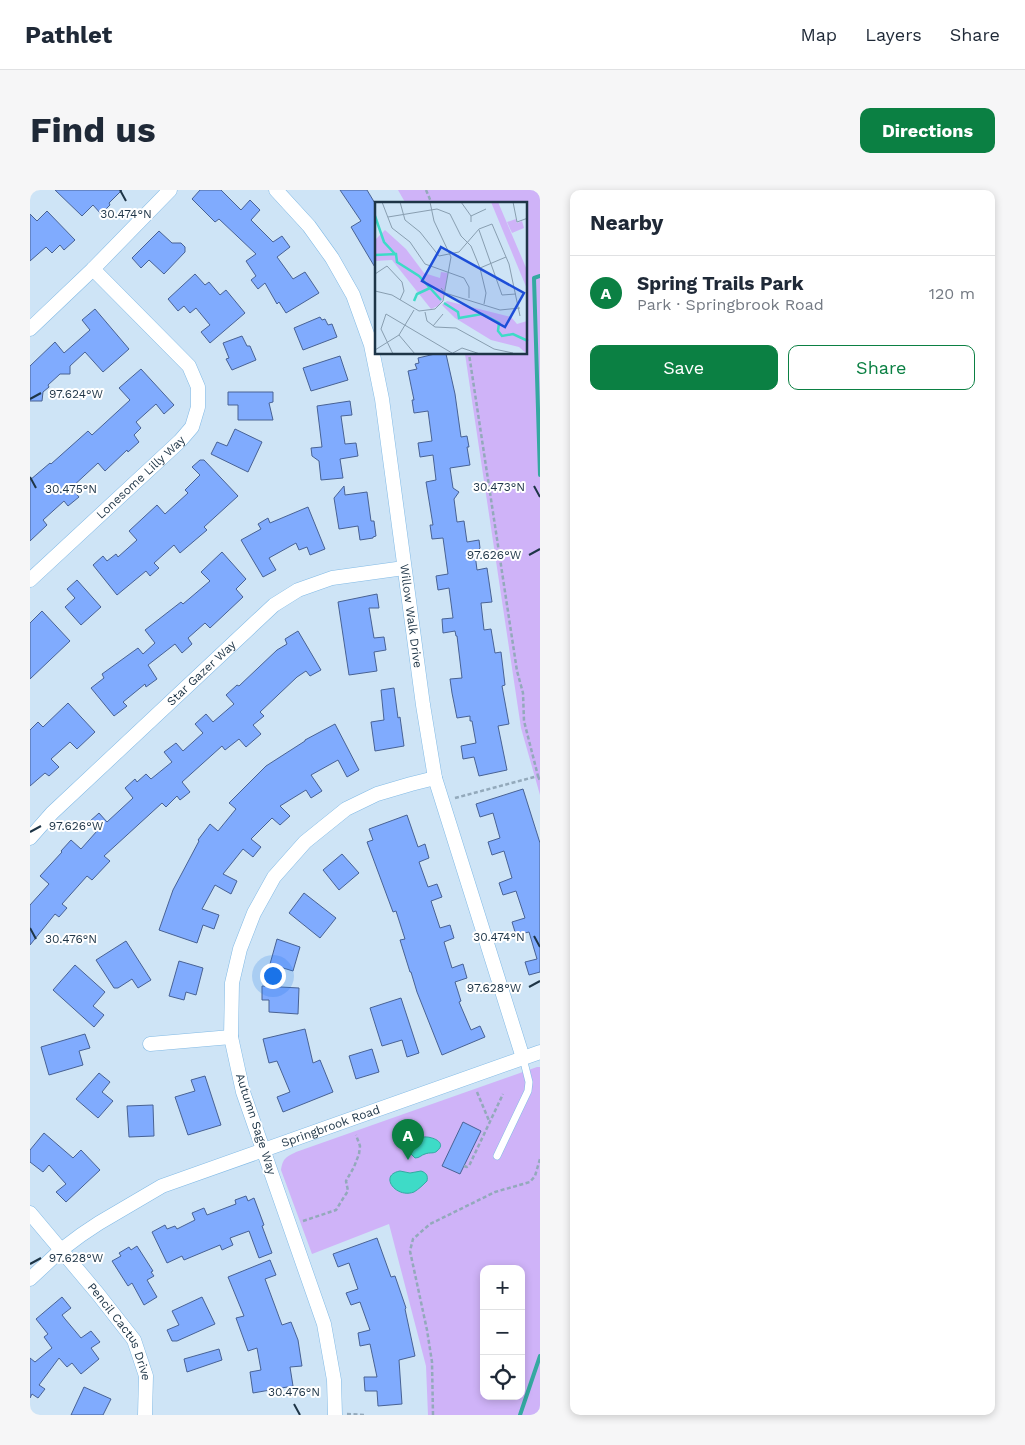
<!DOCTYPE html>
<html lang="en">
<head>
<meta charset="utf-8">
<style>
	body { margin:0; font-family:"Work Sans",sans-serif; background:#f6f6f7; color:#1f2937 }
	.controls { position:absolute; right:15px; bottom:15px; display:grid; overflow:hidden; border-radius:10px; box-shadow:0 2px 8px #0003 }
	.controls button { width:45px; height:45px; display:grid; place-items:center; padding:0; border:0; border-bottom:1px solid #e0e1e3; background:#fff; color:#1f2937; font:25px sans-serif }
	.you { position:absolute; left:242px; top:785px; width:18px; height:18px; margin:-12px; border:4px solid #fff; border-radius:50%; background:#1a73e8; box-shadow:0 0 0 8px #1a73e833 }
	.badge { display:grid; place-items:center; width:32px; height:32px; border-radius:50%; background:#0b8043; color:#fff; font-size:16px; font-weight:700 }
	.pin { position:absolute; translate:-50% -41px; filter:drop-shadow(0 1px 2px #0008) }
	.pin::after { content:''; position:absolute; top:26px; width:18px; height:15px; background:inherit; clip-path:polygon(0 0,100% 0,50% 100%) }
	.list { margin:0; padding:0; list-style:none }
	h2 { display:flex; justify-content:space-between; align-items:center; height:65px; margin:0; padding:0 20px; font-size:21px }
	h2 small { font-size:16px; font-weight:400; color:#747a83 }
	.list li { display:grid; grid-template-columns:32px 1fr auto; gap:15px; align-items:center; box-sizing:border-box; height:75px; padding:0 20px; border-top:1px solid #e0e1e3 }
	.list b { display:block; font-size:19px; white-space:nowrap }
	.list p { margin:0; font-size:16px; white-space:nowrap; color:#747a83 }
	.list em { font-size:16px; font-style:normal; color:#747a83 }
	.actions { display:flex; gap:10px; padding:15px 20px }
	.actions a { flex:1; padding:11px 0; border:1px solid #0b8043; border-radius:10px; text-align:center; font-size:18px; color:#0b8043 }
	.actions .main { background:#0b8043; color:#fff }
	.icon { flex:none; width:28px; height:28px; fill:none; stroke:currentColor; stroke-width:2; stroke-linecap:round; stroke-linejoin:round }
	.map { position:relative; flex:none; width:510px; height:1225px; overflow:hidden; border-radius:10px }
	header { display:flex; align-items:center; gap:30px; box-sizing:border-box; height:70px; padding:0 25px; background:#fff; border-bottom:1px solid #e0e1e3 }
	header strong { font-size:24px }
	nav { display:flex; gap:28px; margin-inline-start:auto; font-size:18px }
	.intro { display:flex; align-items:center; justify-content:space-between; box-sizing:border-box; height:120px; padding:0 30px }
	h1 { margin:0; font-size:35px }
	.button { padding:12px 22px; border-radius:10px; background:#0b8043; color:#fff; font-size:18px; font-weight:700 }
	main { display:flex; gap:30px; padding:0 30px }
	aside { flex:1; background:#fff; border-radius:10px; box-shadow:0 2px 8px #0003 }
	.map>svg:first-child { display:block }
	.green { fill:#cfb3f8; fill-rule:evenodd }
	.water { fill:#3edbc7; stroke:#34a9a1 }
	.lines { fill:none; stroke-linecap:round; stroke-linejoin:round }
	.stream { stroke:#34a9a1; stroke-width:4 }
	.building { fill:#80abfe; stroke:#486294 }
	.lane-casing { stroke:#82bae5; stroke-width:8 }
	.street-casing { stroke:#82bae5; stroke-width:15 }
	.path { stroke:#93a9bb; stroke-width:2.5; stroke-dasharray:4 2.5; stroke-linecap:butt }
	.lane { stroke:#fff; stroke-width:7 }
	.street { stroke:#fff; stroke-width:14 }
	.ticks { fill:none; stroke:#1e3547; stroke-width:2 }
	.labels { text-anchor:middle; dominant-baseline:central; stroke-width:4; stroke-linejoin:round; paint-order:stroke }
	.street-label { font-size:12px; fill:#1e3547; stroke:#fff }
	.inset-river { fill:none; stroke:#3edbc7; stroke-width:2.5 }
	.inset-road { fill:none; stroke:#889eb0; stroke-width:1 }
	.view { fill:#1d4ed8; fill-opacity:0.15; stroke:#1d4ed8; stroke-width:2.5 }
	.inset-edge { fill:none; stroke:#1e3547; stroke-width:2.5 }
	.ticks-label { font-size:12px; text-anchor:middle; fill:#1e3547; stroke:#fff; stroke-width:4; stroke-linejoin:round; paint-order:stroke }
</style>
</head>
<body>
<header>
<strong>Pathlet</strong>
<nav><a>Map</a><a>Layers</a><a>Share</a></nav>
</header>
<div class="intro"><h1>Find us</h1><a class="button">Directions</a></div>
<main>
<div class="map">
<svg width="510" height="1225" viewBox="0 0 510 1225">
	<rect width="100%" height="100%" fill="#cee4f6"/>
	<path class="green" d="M368,0h142v605l-19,-67 -56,-374h61v-150h-120z
		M507,877h3v348h-112l-2,-49 -37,-142 -77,30 -31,-84c2,-12 5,-13 15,-18zM454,1079h37v127h-37z"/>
	<path class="water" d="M393,947c8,-1 25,5 14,14 -3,3 -7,1 -12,3 -4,1 -5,4 -10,4l-5,-5 2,-7z
		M370,981l10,2 11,-2c6,2 7,5 6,10 -4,4 -8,8 -13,11 -18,7 -36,-17 -14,-21z"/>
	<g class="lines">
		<path class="stream" d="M510,86l-6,2 6,197
			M490,1225l20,-59"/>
	</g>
	<path class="building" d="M25,0h67l-13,13 1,2 -9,9 -8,-9 -11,11z
		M170,0h21l20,20 9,-10 10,10 -9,10 22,22 9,-6 8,11 -13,10 16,22 12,-7 14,21 -33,20 -7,-11 -2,2 -12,-21 -7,6 -7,-9 5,-4 -10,-15 10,-7 -37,-35 -4,3 -23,-23z
		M310,0h27l9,15v64l-25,-42 10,-6z
		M17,21l28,29 -11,10 -4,-5 -8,8 -6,-6 -16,14v-47l7,7z
		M129,41l13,12h9l4,4v5l-21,22 -15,-14 -8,8 -9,-10z
		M165,84l10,11 4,-3 11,13 6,-5 19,23 -35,30 -9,-11 9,-7 -14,-17 -6,5 -6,-7 -6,5 -10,-12z
		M65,119l34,40 -26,23 -18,-20 -15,14v8h-10l-12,11 1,2 -6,5 -1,9h-12v-35l25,-24 9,11 26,-23 -8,-10z
		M290,127l2,3 3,-1 3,6 4,-1 5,13 -34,13 -9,-22z
		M212,146l5,10h3l6,14 -24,10 -6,-11 3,-1 -6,-15z
		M405,164h11l9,40 6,43 6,-1 2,11h-2l3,18 -20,3 3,20 6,4 -5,7 3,23 7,-1 3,21 12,-2 1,8 -5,6 2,16 10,-2 5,34 -11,1 3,27 7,-1 4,24 6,-1 4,33 -3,1 7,38 -11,2 9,44 -28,6 -5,-19 -11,2 -2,-13 15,-3 -4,-22h-2v-5l-13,2 -5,-25 -2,-14 12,-1 -5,-42h-1l-1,-5 -12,2 -1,-14 11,-1 -4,-30 -11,2 -2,-14 12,-2 -5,-36 -11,1 -2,-14h3l-7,-43 10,-2 -3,-25 -13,2 -2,-14 14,-2 -4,-30 -14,2 -2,-13h2l-6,-29 9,-2 -2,-5 4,-1 -1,-5z
		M310,166l8,24 -37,11 -8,-23z
		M111,179l33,36 -10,9 -8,-10 -20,18 5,6 -7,7 5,7 -11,10 -1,-2 -22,21 -7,-8 -27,25 8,9 -11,9 -4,-5 -21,19 4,5 -17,16v-61l20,-17 1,1 37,-33 4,4 38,-35 -11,-12z
		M198,202h45v10l-4,1 4,17h-35v-15h-10z
		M320,211l2,14 -11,1 4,28 11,-1 2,13 -18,3 3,19 -22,2 -2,-19 -7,-5 -1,-8 11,-1 -5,-41z
		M205,239l27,13 -14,30 -37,-18 6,-12 10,4z
		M170,270h4l34,36 -34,31 3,3 -27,23 -6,-8 -20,18 5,5 -9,8 -4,-5 -29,24 -24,-30 10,-9 4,5 9,-7 2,3 19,-17 -8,-9 28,-26 8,9 23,-21 -3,-3 15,-15 -8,-8z
		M314,296l1,9 22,-3 4,29h3l2,15 -3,1v1l-13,2 -2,-14 -19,3 -5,-31z
		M278,317l17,42 -15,6 -3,-8 -8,3 -3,-7 -27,15 7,12 -13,7 -22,-37 20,-11 -3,-5 10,-6 2,5z
		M192,362l24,27 -10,10 7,8 -33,31 -5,-5 -17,15 4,6 -10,9 -7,-9 -27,21 9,14 -11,8 -1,-3 -22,18 4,4 -13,10 -23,-28 13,-10 -2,-4 36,-26 5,6 12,-11 -10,-13 36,-28 2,2 27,-23 -9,-9z
		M47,390l24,27 -20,18 -16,-18 10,-9 -8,-9z
		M347,404l2,14h-10l5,30 10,-1 2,13 -12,2 3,19 -28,4 -11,-73z
		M12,421l28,30 -40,38v-56z
		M268,441l23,39 -11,6 -4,-5 -9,6 -37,35 4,4 -11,9 8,9 -15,13 -7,-8 -14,11 -3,-4 -40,36 8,10 -10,8 -3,-4 -11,11 -4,-4 -58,53 6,5 -18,19 -5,-4 -25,28 5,4 -8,9 -4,-3 -25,31v-40l19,-21 -9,-8 22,-24 -1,-1 10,-11 10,9 16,-18 -8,-9 10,-9 8,9 26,-24 -8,-10 10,-9 2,3 9,-8 5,5 21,-17 -8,-10 12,-9 7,8 20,-18 -8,-9 11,-10 7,8 21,-18 -8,-9 11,-10 2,1 38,-36 10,-6 -2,-5z
		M364,498l4,30 2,-1 4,29 -29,5 -4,-29 13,-2 -3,-30z
		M38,513l27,29 -18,17 -7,-7 -19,17 8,8 -10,9 -4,-3 -15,13v-56l8,-8 5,5z
		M305,534l24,46 -12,7 -9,-17 -27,15 11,16 -11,7 -5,-8 -26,16 10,10 -10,9 -8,-7 -21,21 10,8 -8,10 -10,-8 -20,25 14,7 -6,13 -16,-9 -13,24 17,6 -5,14 -11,-4 -6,18 -38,-13 14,-40 26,-49 -1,-1 12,-16 8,7 18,-22 -7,-6 37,-37 39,-25v-1z
		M493,599l17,54v129l-11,3 -4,-13 12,-3 -8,-27 -13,3 -4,-13 13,-4 -9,-27 -13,4 -4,-12 13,-5 -8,-27 -12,4 -4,-13 12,-4 -7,-25 -13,4 -4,-13z
		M377,625l11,32 7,-3 4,14 -10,4 9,25 9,-3 5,13 -11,4 9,27 10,-3 4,13 -10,4 8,26 11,-4 4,14 -12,4 6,19 -2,1 12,28 9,-4 5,11 -43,18 -25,-63 -6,-20h-1l-10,-32 5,-1 -9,-28 -3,1 -26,-70 6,-2 -4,-11z
		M312,664l17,19 -20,17 -16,-20z
		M274,703l32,25 -16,20 -31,-25z
		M247,749l23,8 -7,24 -23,-7z
		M96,751l25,39 -13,8 -6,-9 -14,9h-4l-18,-28z
		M149,771l24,7 -7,27 -10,-3 -2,8 -15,-4z
		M45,775l30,27 -12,14 11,9 -10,12 -41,-37z
		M232,796l37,2 -1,26 -29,-2v-12h-7z
		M371,808l18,55 -12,4 -5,-17 -20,6 -12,-38z
		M275,839l8,34 7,-3 13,32 -50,20 -6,-15 13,-5 -13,-31 -8,2 -6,-24z
		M55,844l5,14 -11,3 4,14 -34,10 -8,-28z
		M342,859l7,23 -23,7 -7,-23z
		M69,883l11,9 -8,10 11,9 -15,17 -22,-19z
		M175,886l16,49 -33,10 -13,-38 20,-6 -4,-11z
		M123,915l1,31 -25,1 -2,-31z
		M433,932l18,9 -21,43 -18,-8z
		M14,943l29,25 8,-8 19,20 -34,32 -10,-10 10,-8 -17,-19 -6,7 -13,-10v-12z
		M216,1006l2,5 6,-3 10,27 -2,1 10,27 -13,5 -10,-27 -19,7 3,7 -11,5 -2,-5 -36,15 -2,-4 -15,7 -15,-31 13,-7 2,4 8,-3 2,3 18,-9 -3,-7 12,-5 3,7 29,-11 -1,-4z
		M347,1048l14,39 4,-1 11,32 -1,1 10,47 -16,4 3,44 -24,2 -1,-15h-12l-1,-14h13l-7,-33 -10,2 -2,-13 12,-3 -10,-28 -9,3 -5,-12 12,-4 -9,-26 -11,4 -5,-13z
		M107,1056l16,25 -2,1 3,4 -7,4 10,17 -13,8 -12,-22 -4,3 -16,-25 9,-5 -2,-3 10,-6 2,3z
		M240,1070l6,15 -11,4 17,46 9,-3 7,18 4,26 -12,1 3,19 -40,7 -3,-21 11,-2 -4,-22 -9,3 -12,-33 8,-2 -16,-39z
		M32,1107l9,11 -9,7 3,4 16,19 10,-7 9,11 -9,6 8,11 -18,15 -9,-11 -5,4 -8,-9 -20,27 6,4 -7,9 -6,-4 -2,4v-40l5,4 17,-14 -8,-11 4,-3 -12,-15z
		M172,1107l13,27 -38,17h-5l-5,-11 12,-5 -7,-14z
		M189,1159l3,11 -35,12 -3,-13z
		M54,1197l27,12 -8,16h-32z"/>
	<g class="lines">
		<defs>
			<path id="lane" d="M467,966l31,-65 1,-9 -6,-24"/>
			<g id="street">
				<path id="s1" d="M246,0l33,36 23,32 21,37 18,50 11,54 41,306 12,73 88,280"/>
				<path d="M0,139l63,-60 77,-79"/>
				<path id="s2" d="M0,390l150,-139 12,-14 6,-20v-20l-9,-21 -96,-97"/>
				<path id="s3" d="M0,648l22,-25 222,-208 24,-15 34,-12 72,-10"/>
				<path d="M120,854l81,-7"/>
				<path id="s4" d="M0,1023l68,81 36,46 12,36 -1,39"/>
				<path id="s5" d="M0,1089l31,-29 20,-15 18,-12 63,-37 378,-134"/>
				<path d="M305,1225l-1,-35 -10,-56 -81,-232 -12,-55 1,-54 8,-34 14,-36 20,-36 31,-35 41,-33 31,-15 34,-10 24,-6"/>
			</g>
		</defs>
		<use href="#lane" class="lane-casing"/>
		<use href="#street" class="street-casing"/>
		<path class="path" d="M396,0l6,14
			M508,586l2,5
			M425,608l83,-22 -14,-55 -1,-28 -6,-22 -48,-317
			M447,902l13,31
			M434,976l3,1 2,-1 34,-72
			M273,1031l33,-11 8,-13 4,-6 -2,-10 8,-14 5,-13 1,-8 -4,-11
			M317,1224l18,1
			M403,1225l-1,-53 -5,-32 -17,-79 3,-12 17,-15 65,-32 35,-10 5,-6 5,-17"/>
		<use href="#lane" class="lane"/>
		<use href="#street" class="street"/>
	</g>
	<path class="ticks" d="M90,0l6,11M0,209l11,-6M0,287l6,11M504,296l6,11M499,365l11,-6M0,642l11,-6M0,738l6,11M504,746l6,11M499,797l11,-6M0,1074l11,-6M264,1214l6,11"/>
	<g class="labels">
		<g class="street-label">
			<text stroke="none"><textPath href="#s2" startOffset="151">Lonesome Lilly Way</textPath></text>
			<text stroke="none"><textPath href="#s1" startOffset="458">Willow Walk Drive</textPath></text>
			<text stroke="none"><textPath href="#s3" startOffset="238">Star Gazer Way</textPath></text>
			<text transform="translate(226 934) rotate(72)">Autumn Sage Way</text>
			<text stroke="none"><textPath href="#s5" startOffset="341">Springbrook Road</textPath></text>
			<text stroke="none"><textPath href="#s4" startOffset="150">Pencil Cactus Drive</textPath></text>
		</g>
	</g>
	<g transform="translate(345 12)">
		<rect width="152" height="152" fill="#cee4f6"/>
		<path d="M116,0h7l29,68v19zM141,17l1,4 5,-2 2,7 -12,5 -5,-11zM10,28l21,19 18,24 16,5 1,-6 7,1 -5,26 -5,7 -7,3 -39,-49 -17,1v-21zM72,99l64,16 6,7 10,-3v33l-8,-7 -28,-7 -36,-22 -13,-13z" fill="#cfb3f8"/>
		<path class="inset-river" d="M0,14l9,26 11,12M0,53l21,-1 1,8 22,14 22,24M39,99l3,-7 13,-6M69,101l14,9 1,6 23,-4 17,9 -1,8 4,5 11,-2 15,7"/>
		<path class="inset-road" d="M7,0l10,26 18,14 15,22 39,14 5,9v11M25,0l5,18 15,12 19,24 20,-4 20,-23 13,-5 17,40 11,52M86,0l10,14M138,0l4,20 11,-4M13,15l49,-8 13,5 11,22 10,10 9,22 6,25 -2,11M96,20v-6l15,-7M104,28l23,65 14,-1M105,66l26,-11M0,72l12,-8 15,16 2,9 -4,9M66,86l4,5 55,17 20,-2M0,89l17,4 27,16 16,-2 8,-8 8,-44 -17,-36 -4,-19M50,110l2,9 8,6 21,1 38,21 19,4M58,124l10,-12M24,133l16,19M0,148l24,-15 15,-25M18,152l-12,-25 5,-15 66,39M76,152l11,-6 18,6"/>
		<path class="view" d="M66,45l83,46 -19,34 -83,-46z"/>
		<rect width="152" height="152" class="inset-edge"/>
	</g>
	<g class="ticks-label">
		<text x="96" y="28">30.474°N</text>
		<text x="46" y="208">97.624°W</text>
		<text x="469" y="301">30.473°N</text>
		<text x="41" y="303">30.475°N</text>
		<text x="464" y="369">97.626°W</text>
		<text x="46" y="640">97.626°W</text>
		<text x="469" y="751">30.474°N</text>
		<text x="41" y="753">30.476°N</text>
		<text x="464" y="802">97.628°W</text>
		<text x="46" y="1072">97.628°W</text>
		<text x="264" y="1206">30.476°N</text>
	</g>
</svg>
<div class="controls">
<button>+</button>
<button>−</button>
<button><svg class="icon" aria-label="locate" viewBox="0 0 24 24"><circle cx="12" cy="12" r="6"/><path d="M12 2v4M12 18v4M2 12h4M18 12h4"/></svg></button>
</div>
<div class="you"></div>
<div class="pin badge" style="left:378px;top:970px">A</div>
</div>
<aside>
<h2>Nearby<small></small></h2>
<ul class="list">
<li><span class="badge">A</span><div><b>Spring Trails Park</b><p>Park · Springbrook Road</p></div><em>120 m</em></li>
</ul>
<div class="actions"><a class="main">Save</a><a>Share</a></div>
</aside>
</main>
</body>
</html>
